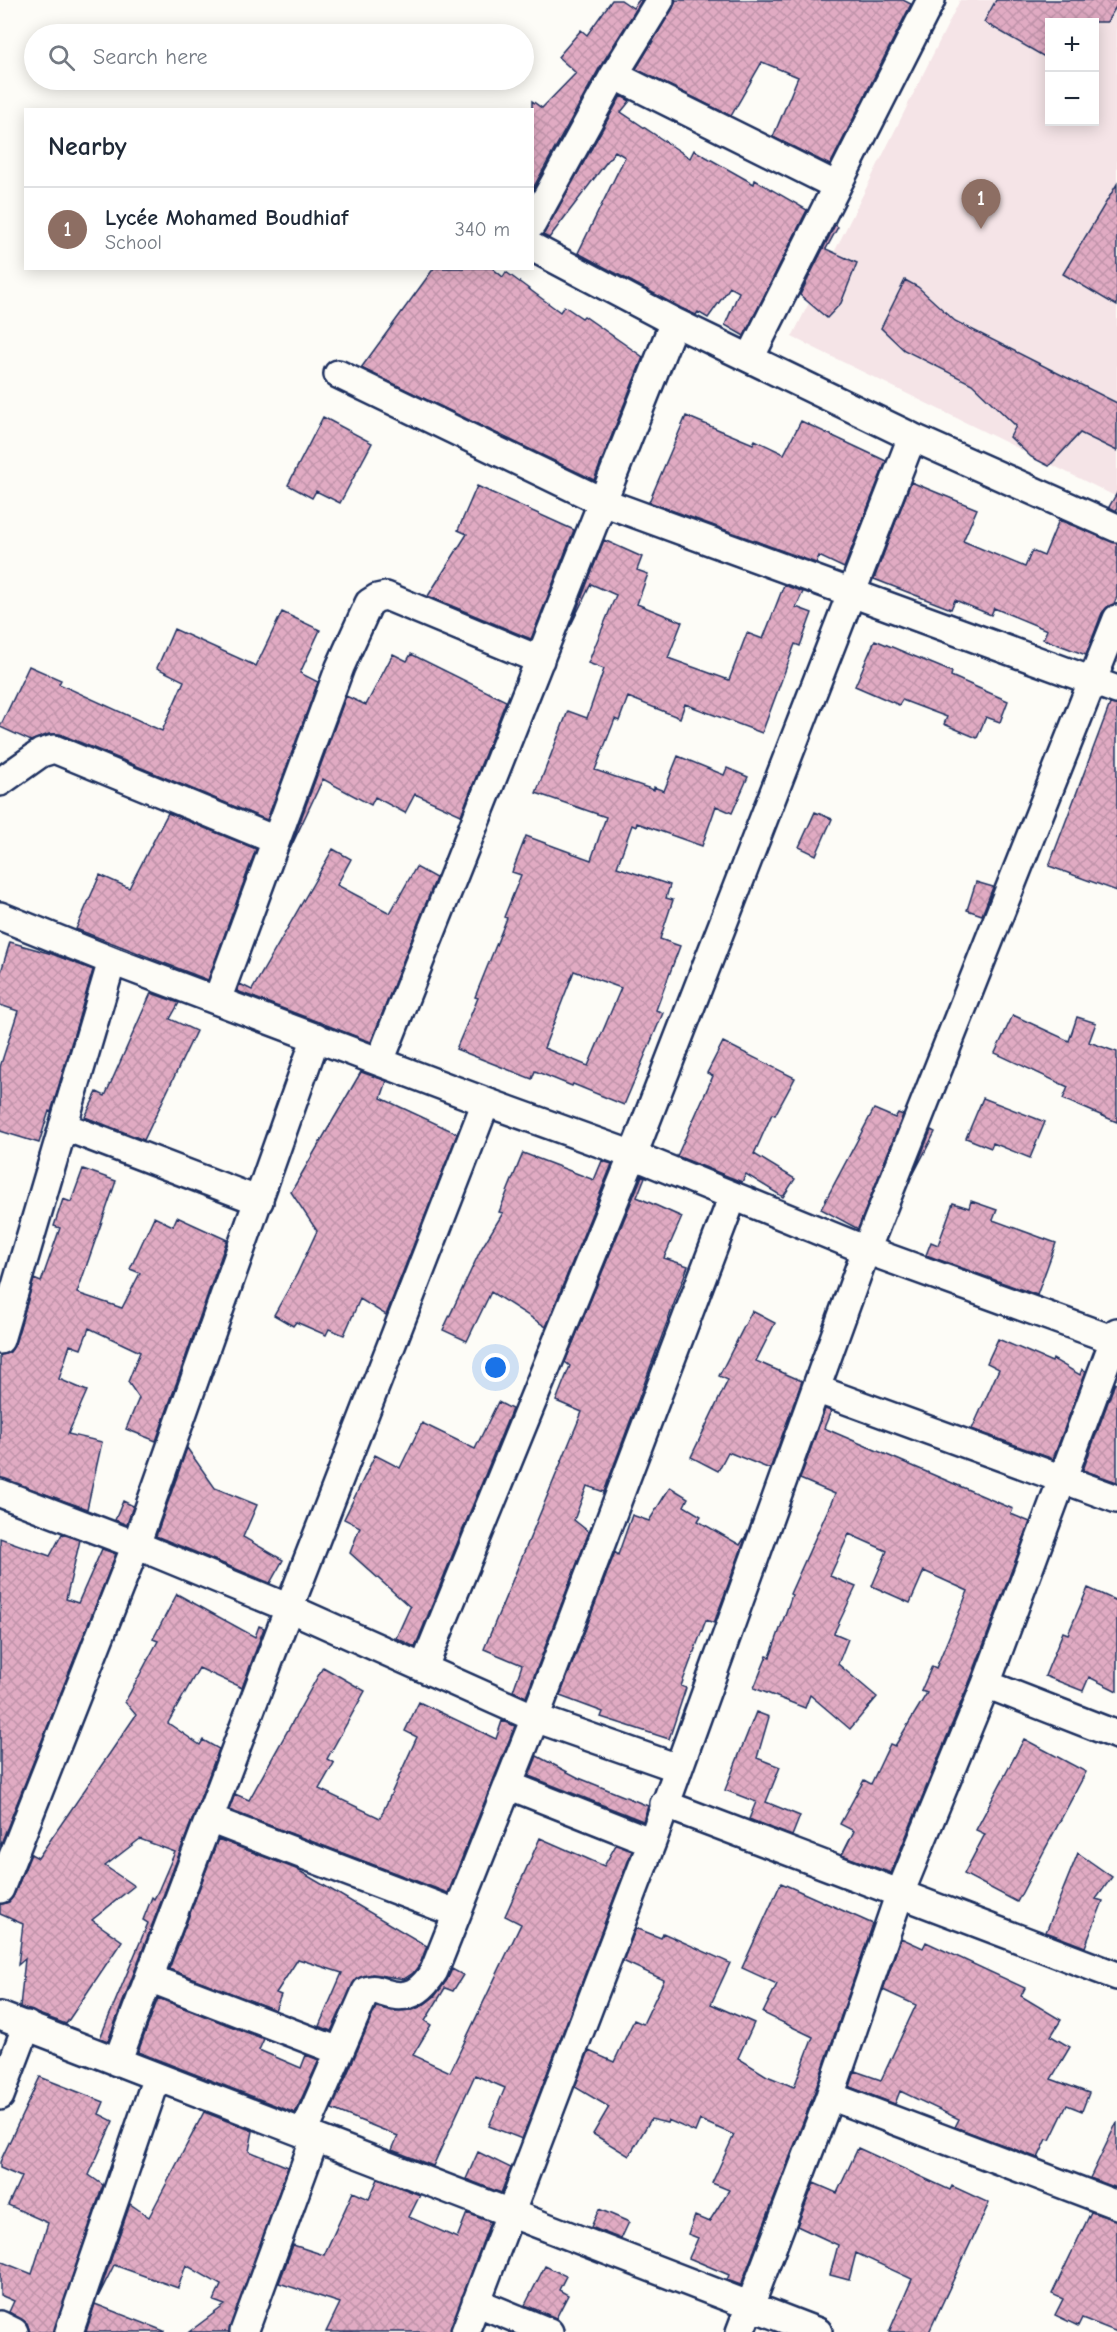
<!DOCTYPE html>
<html lang="en">
<head>
<meta charset="utf-8">
<style>
	body { margin:0; font-family:"Comic Neue",sans-serif; background:#f6f6f7; color:#1f2937 }
	.controls { position:absolute; right:18px; top:18px; display:grid; overflow:hidden; border-radius:0px; box-shadow:0 3px 15px #0003 }
	.controls button { width:54px; height:54px; display:grid; place-items:center; padding:0; border:0; border-bottom:2px solid #e0e1e3; background:#fff; color:#1f2937; font:30px sans-serif }
	.you { position:absolute; left:496px; top:1368px; width:21px; height:21px; margin:-15px; border:4px solid #fff; border-radius:50%; background:#1a73e8; box-shadow:0 0 0 9px #1a73e833 }
	.badge { display:grid; place-items:center; width:39px; height:39px; border-radius:50%; background:#1f6fb2; color:#fff; font-size:20px; font-weight:700 }
	.pin { position:absolute; translate:-50% -50px; filter:drop-shadow(0 2px 3px #0008) }
	.pin::after { content:''; position:absolute; top:32px; width:21px; height:18px; background:inherit; clip-path:polygon(0 0,100% 0,50% 100%) }
	.list { margin:0; padding:0; list-style:none }
	h2 { display:flex; justify-content:space-between; align-items:center; height:78px; margin:0; padding:0 24px; font-size:26px }
	h2 small { font-size:20px; font-weight:400; color:#747a83 }
	.list li { display:grid; grid-template-columns:39px 1fr auto; gap:18px; align-items:center; box-sizing:border-box; height:84px; padding:0 24px; border-top:2px solid #e0e1e3 }
	.list b { display:block; font-size:22px; white-space:nowrap }
	.list p { margin:0; font-size:20px; white-space:nowrap; color:#747a83 }
	.list em { font-size:20px; font-style:normal; color:#747a83 }
	.icon { flex:none; width:33px; height:33px; fill:none; stroke:currentColor; stroke-width:2; stroke-linecap:round; stroke-linejoin:round }
	.map { position:relative; flex:none; width:1117px; height:2332px; overflow:hidden }
	.search { position:absolute; background:#fff; box-shadow:0 3px 15px #0003; left:24px; top:24px; width:510px; height:66px; display:flex; align-items:center; gap:15px; box-sizing:border-box; padding:0 21px; border-radius:33px; color:#747a83; font-size:22px }
	.panel { position:absolute; background:#fff; box-shadow:0 3px 15px #0003; left:24px; top:108px; width:510px; height:162px; border-radius:0px }
	.map>svg:first-child { display:block }
	.built { fill:#f5e4e7; fill-rule:evenodd }
	.building { fill:url(#building-cross-hatch); stroke:#1b2f5e; stroke-width:1.5; fill-rule:evenodd }
	.lines { fill:none; stroke-linecap:round; stroke-linejoin:round }
	.street-casing { stroke:#1b2f5e; stroke-width:32 }
	.street { stroke:#fdfcf7; stroke-width:27 }
</style>
</head>
<body>
<div class="map">
<svg width="1117" height="2332" viewBox="0 0 1117 2332">
	<defs>
		<pattern id="building-cross-hatch" width="8" height="8" patternUnits="userSpaceOnUse" patternTransform="scale(1.5)"><rect width="8" height="8" fill="#e1abc3"/><path d="M0 0l8 8M0 8l8-8" fill="none" stroke="#c093aa"/></pattern>
	</defs>
	<rect width="100%" height="100%" fill="#fdfcf7"/>
	<filter id="ink" filterUnits="userSpaceOnUse"><feTurbulence type="fractalNoise" baseFrequency=".0167" numOctaves="2"/><feDisplacementMap in="SourceGraphic" scale="12" xChannelSelector="R" yChannelSelector="G"/><feConvolveMatrix kernelMatrix="1 2 1 2 8 2 1 2 1" color-interpolation-filters="sRGB"/></filter>
	<g filter="url(#ink)">
		<path class="built" d="M960,0h157v497l-325,-160zM1050,22h44v100h-44z"/>
		<path class="building" d="M612,0h9l12,8 6,-8h3l-42,67 -68,123v-89l10,7 34,-35 -18,-16 23,-27 6,5z
			M676,0h227l8,4 -81,161 -57,-28 25,-60 -36,-15 -31,54 -95,-47 37,-61z
			M996,0h121v5l-10,17h-57v38l-66,-38z
			M621,96l9,5 -9,11 69,46 4,-8 60,34 1,-4 52,30 -63,126 -19,-11 14,-33 -9,-5 -22,31 -10,-6 -2,3 -15,-7 -103,-55 47,-96 -10,-6 -66,87 -6,-3z
			M1117,184v122l-54,-32z
			M835,225l3,2 -12,22 31,14 -16,40 -14,15 -27,-23z
			M434,268h58l11,9 3,-5 54,40 4,-6 18,12 2,-2 59,41 -49,123 -233,-112z
			M905,280l13,7 37,34 162,82v48l-37,-18 -31,33 -18,-9 -21,-20 6,-11 -44,-42 -68,-34 -23,-22z
			M686,416l67,28 2,-4 29,14 17,-33 85,40 -42,107 -25,-12 -3,7 -167,-61z
			M323,417l49,26 -32,60 -24,-12 -4,7 -24,-13z
			M911,482l66,27 -14,32 62,26 7,-16 12,5 15,-36 58,23v54l-3,7 -7,3 -5,6 -16,42 -43,-16 4,-9 -53,-22 -3,7 -36,-15 -4,9 -77,-30z
			M477,486l97,44 -43,109 -103,-43 39,-62 -9,-4z
			M1117,493v18l-8,-4z
			M604,540l38,17 -5,13 11,4 -11,30 45,18 -14,36 61,22 18,-47 16,6 21,-54 19,7 -7,15 16,6 -12,33 -5,-2 -33,89 -77,-29 -5,14 -52,-21 -9,24 -4,-2 -20,51 59,20v-3l10,4 14,-35 46,19 3,-7 21,9 -16,36 -16,-7 -14,40 -65,-23 -1,4 -4,-2 -15,42 53,18 -4,13 7,2 -13,39 20,7 -24,64 7,3 -39,92 -51,-21 -1,2 -37,-15 -3,8 -76,-30 22,-51 -3,-1 32,-79 -3,-1 17,-42 -9,-3 14,-36 65,24 15,-43 -70,-24 32,-82 19,7 17,-49 -16,-6 28,-68 -25,-11 -21,43zM574,971l47,17 -33,78 -44,-18z
			M282,612l38,18 -20,43 18,9 -51,138 -207,-86h-11l-18,7 -31,-14 29,-61 32,14 -2,4 103,47 22,-50 -27,-13 17,-39 82,37z
			M875,640l77,32 -1,4 57,25 -8,21 -14,-5 -9,21 -33,-14 3,-7 -45,-17 -3,5 -44,-19z
			M393,654l14,7 4,-7 95,47 -45,114 -46,-21 -10,19 -30,-16 -4,8 -48,-26 -33,70 56,-153 20,9z
			M1110,704l7,1v186l-68,-25z
			M815,812l17,7 -16,36 -17,-8z
			M168,813l88,36 -48,131 -132,-51 24,-54 29,13z
			M333,849l18,10 -14,26 53,28 26,-46 20,11 -65,164 -134,-51 3,-7 12,6z
			M976,882l17,5 -11,28 -15,-5z
			M10,942l42,12 41,16 -42,142 -2,-1 -10,32 -39,-12v-64l18,-56 -18,-6v-30z
			M151,993l28,10 -9,16 26,12 -52,109 -59,-23 12,-25 8,4z
			M1013,1015l56,26 8,-24 19,6 -7,19 28,10v70l-54,-23 5,-12 -73,-34z
			M723,1042l72,36 -20,37 -3,-1 -18,40 41,25 -12,18 -37,-23 -4,8 -65,-26 36,-80 -6,-3z
			M361,1072l26,9 -6,17 75,35 2,-1 -72,183 -26,-16 -16,36 -15,-6 -3,6 -30,-13 -3,4 -19,-11 23,-41 20,-43 -26,-39z
			M983,1098l62,24 -15,36 -37,-15 -2,5 -25,-10z
			M874,1109l21,9 3,-5 5,2 -45,114 -37,-20z
			M931,1130l4,2 -22,43z
			M523,1153l71,27 8,-19 10,3 -66,163 -55,-35 -24,49 -24,-11 38,-81 22,-36 -4,-1z
			M83,1169l33,12 -39,112 45,15 18,-35 -10,-4 24,-52 19,9 4,-9 50,23 -71,201 -30,-12 13,-31 -11,-16 12,-30 -51,-24 -8,21 -11,-4 -11,34 28,12 -19,43 34,8 -15,67 -87,-31v-123l10,-3 5,-8 19,-65 7,3 19,-54 -6,-2 9,-27 8,3z
			M642,1176l3,1 -8,20 45,20 -18,41 24,8 -84,226 -17,-6 -13,34 15,12 -63,165 -13,-6 9,-26 -38,-16 98,-237 -26,-11 14,-35 -5,-4z
			M971,1201l26,9 -4,10 63,23 -19,52 -111,-40 5,-13 7,3 15,-42 16,5z
			M752,1311l23,12 -19,38 46,20 -32,88 -42,-17 -10,19 -27,-14 37,-77 -9,-4z
			M998,1339l54,23 1,-3 27,16 2,-6 4,2 -33,88 -81,-30 27,-60 -12,-6z
			M1115,1383l2,1v98l-34,-12z
			M498,1402l14,7 -97,238 -19,-9 14,-31 -60,-54 10,-26 -16,-8 31,-64 25,13 22,-45 53,26z
			M825,1409l6,2 -7,17 189,81 -2,5 19,8 -59,156 -80,195 -49,-18 12,-24 -14,-7 24,-44 7,4 19,-40 5,2 32,-53 -6,-2 11,-25 4,2 32,-77 -44,-20 -14,32 -38,-17 15,-35 -38,-17 -19,42 26,11 -22,46 14,6 -10,25 39,33 -27,32 -40,-34 -5,13 -51,-20 13,-32 3,1 22,-62 -2,-1 45,-100 -35,-15z
			M187,1448l28,40 42,17 -14,32 40,23 -13,23 -114,-47z
			M670,1487l18,11 -4,8 17,10 -3,5 42,24 7,-11 -33,89 -8,-3 -25,66 5,2 -17,51 -68,-22 2,-5 -43,-16 55,-144 3,3 14,-40 17,6z
			M123,1501l10,5 -6,19 -12,-5z
			M62,1534l18,6 -14,59 12,4 24,-54 14,5 -116,292v-308l50,18z
			M1088,1588l29,13v90l-28,-14 -6,14 -38,-15 18,-44 5,2z
			M177,1594l78,43 4,-11 5,2 -22,60 -43,-20 -31,55 32,22 3,-5 16,9 -111,292 -8,-3 48,-115 -5,-3 9,-23 2,2 5,-10 16,-37 -35,-13 -35,27 29,20 -42,34 30,21 -56,83 -46,-17 5,-48 -7,6 5,-41 -23,-10v-10l9,-2 5,-7 17,-41 7,4 98,-143 -11,-13 33,-61 -5,-2z
			M323,1667l42,24 -38,68 7,4 -15,26 61,29 37,-81 -12,-6 14,-29 77,37 6,-18 13,5 -67,167 -219,-83 6,-16 14,6z
			M756,1712l13,5 -12,41 23,9 -14,35 34,14 -8,20 -43,-17 7,-17 -31,-12z
			M1024,1739l62,33 -69,130 -53,-28 21,-40 -9,-4z
			M537,1756l42,22 69,28 -5,15 -114,-45z
			M540,1838l64,28 12,-21 16,6 -110,288 -33,-13 16,-38 -30,-13 -42,91 -41,-16 6,-14 -66,-27 44,-102 16,4 21,-1 9,-4 13,-10 12,-16 5,-11 11,6 -10,16 -8,-3 -20,33 6,4 -18,30 37,17 71,-148 -16,-8z
			M218,1839l78,30 131,77 -7,18 -7,9 -9,6 -32,-5 -16,5 -25,52 -12,-5 23,-53 -44,-14 -22,34 5,2 -6,15 -106,-41z
			M1078,1853l34,24 -16,22 7,2 -18,46 -39,-15z
			M781,1883l92,41 -58,167 -74,194 -14,-5 2,-5 -40,-17 9,-20 -10,-4 7,-18 14,6 20,-32 -17,-7 22,-48 -34,-15 -5,12 -27,-12 -1,3 -16,-4 -22,37 -36,-22 16,-27 -34,-20 14,-36 25,11 20,-42 9,4 21,-44 -41,-19 13,-33 25,10 2,-5 67,30 -19,41 43,19 -16,35 29,18 27,11 19,-50 -50,-24 14,-29 -35,-16z
			M901,1938l22,10 3,-6 99,46 -4,8 40,24 -10,16 19,11 -19,32 38,14 -7,18 -15,-6 -17,35 -3,-1 -9,19 -83,-31 4,-8 -59,-28 -5,13 -45,-17 5,-16 26,9 35,-75 -33,-15z
			M158,1998l106,41 -5,11 42,18 5,-13 13,5 -24,53 -157,-61z
			M40,2077l64,25 -5,12 14,7 -24,54 14,10 -49,147h-24l-3,-9 -18,-11 5,-11 -14,-6v-34l32,13 16,-51 -40,-18 13,-28 -21,-9v-6z
			M204,2112l49,19 -4,20 39,16 -59,165h-40l36,-27 -11,-4 7,-16 -35,-20 -8,23 -64,-23 -16,32 32,-93 19,13z
			M1117,2122v66l-27,-10z
			M858,2148l92,42 2,-4 37,17 -60,129h-40l23,-53 -56,-26 -7,27 -19,-5 8,-30 -41,-19 17,-43 23,10z
			M478,2152l33,16 -10,25 -35,-14z
			M378,2179l42,16 -11,22 48,21 10,-25 23,9 -40,110h-124l14,-29 -61,-20 14,-38 31,10 29,-63 16,7z
			M599,2209l30,13 -8,17 -30,-12z
			M1091,2212l26,8v112l-35,-14 -4,8 -23,-11 8,-16 -11,-5z
			M545,2266l21,10 -7,14 9,5 -12,23 -31,-13z
			M95,2304l69,27v1h-78z"/>
		<g class="lines">
			<g class="street-casing">
				<path id="street" d="M614,75l223,111
					M532,224l82,-149 46,-75
					M532,247l142,75 238,115 205,91
					M750,358l181,-358
					M338,374l265,128 514,188
					M0,782l41,-29 13,-4 221,91
					M0,916l112,45 374,141 147,53 233,95 251,91
					M217,1000l123,-333 29,-64 8,-5 9,-2 154,64
					M380,1061l294,-739
					M63,1126l196,75
					M0,1340l112,-379
					M816,1389l301,110
					M0,1493l136,52 153,63 246,110 143,50
					M424,1667l209,-512 279,-718
					M986,1684l131,51
					M508,1785l144,57
					M664,1804l453,172
					M209,1819l247,94
					M0,1889l136,-344 180,-508
					M149,1978l190,73
					M0,2016l818,316
					M117,2062l172,-454 197,-506
					M0,2096l27,-71
					M830,2096l287,109
					M304,2133l62,-142c7,-3 11,-1 19,2 23,8 37,-2 49,-22l101,-253 198,-522
					M476,2302l73,30
					M0,2325l14,7
					M69,2332l88,-255
					M244,2332l71,-194
					M465,2332l187,-490 214,-592 251,-631
					M740,2332l90,-236 70,-203 86,-209 131,-352"/>
			</g>
			<use href="#street" class="street"/>
		</g>
	</g>
</svg>
<div class="controls">
<button>+</button>
<button>−</button>
</div>
<div class="you"></div>
<div class="pin badge" style="left:981px;top:229px;background:#8d6e63">1</div>
<div class="search"><svg class="icon" aria-label="search" viewBox="0 0 24 24"><circle cx="10" cy="10" r="6"/><path d="M15 15l6 6"/></svg>Search here</div>
<section class="panel">
<h2>Nearby<small></small></h2>
<ul class="list">
<li><span class="badge" style="background:#8d6e63">1</span><div><b>Lycée Mohamed Boudhiaf</b><p>School</p></div><em>340 m</em></li>
</ul>
</section>
</div>
</body>
</html>
